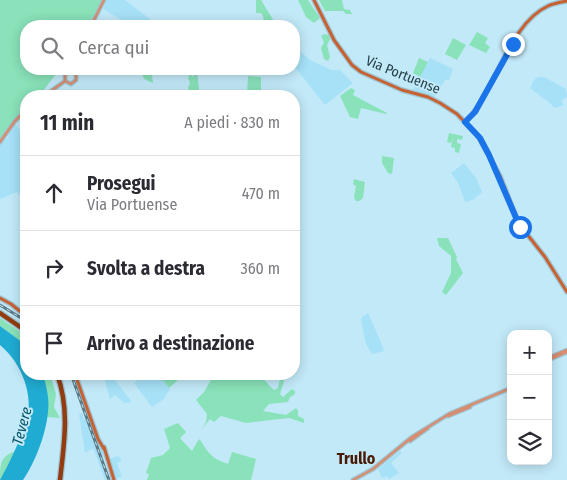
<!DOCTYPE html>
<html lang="it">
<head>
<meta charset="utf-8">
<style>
	body { margin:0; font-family:"Fira Sans Condensed",sans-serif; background:#f2f2f3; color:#2b2b33 }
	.controls { position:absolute; right:15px; bottom:15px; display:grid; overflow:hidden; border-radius:10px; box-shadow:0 2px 12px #0003 }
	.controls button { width:45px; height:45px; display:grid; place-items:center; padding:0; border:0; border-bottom:1px solid #e1e1e2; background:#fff; color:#2b2b33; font:25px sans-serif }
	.stop { position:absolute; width:15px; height:15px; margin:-11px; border:4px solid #1a73e8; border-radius:50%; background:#fff }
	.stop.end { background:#1a73e8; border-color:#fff; box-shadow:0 1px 5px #0008 }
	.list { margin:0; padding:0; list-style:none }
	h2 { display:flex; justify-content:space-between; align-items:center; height:65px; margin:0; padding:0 20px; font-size:21px }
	h2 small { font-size:16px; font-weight:400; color:#7c7c81 }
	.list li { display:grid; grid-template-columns:32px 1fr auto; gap:15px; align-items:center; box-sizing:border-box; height:75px; padding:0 20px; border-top:1px solid #e1e1e2 }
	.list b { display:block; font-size:19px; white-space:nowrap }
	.list p { margin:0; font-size:16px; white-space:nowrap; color:#7c7c81 }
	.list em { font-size:16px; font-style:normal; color:#7c7c81 }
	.icon { flex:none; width:28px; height:28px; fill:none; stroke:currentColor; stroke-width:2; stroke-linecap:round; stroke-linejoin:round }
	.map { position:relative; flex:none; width:567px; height:480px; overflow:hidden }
	.search { position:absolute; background:#fff; box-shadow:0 2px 12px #0003; left:20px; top:20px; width:280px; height:55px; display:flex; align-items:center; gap:12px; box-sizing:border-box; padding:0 18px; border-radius:20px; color:#7c7c81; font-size:19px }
	.panel { position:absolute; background:#fff; box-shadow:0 2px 12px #0003; left:20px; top:90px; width:280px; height:290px; border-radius:20px }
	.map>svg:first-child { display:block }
	.built { fill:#a6e1f8 }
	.green { fill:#89e2b9 }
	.water { fill:#20abd2 }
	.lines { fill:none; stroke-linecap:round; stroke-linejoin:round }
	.tertiary-casing { stroke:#9fc4d2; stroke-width:5 }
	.secondary-casing { stroke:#9fc4d2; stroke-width:5.5 }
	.motorway-casing { stroke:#9fc4d2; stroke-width:7 }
	.tertiary { stroke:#d58e71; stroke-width:2.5 }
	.secondary { stroke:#c86132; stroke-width:3 }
	.motorway { stroke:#923c10; stroke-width:4.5 }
	.rail-casing { stroke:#5b7a86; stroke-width:3 }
	.rail { stroke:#c2e9f8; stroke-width:1; stroke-dasharray:4; stroke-linecap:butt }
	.route { stroke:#1a73e8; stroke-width:6 }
	.labels { text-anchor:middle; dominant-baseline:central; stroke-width:4; stroke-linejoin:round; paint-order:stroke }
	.street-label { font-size:14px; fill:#25404a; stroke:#c2e9f8 }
	.water-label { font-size:15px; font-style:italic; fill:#045064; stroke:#c2e9f8 }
	.quarter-label { font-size:16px; font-weight:bold; fill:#4a1a03; stroke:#c2e9f8 }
</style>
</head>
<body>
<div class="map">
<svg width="567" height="480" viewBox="0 0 567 480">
	<rect width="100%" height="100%" fill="#c2e9f8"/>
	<path class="built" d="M106,0h19l34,26h-27l-29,-17z
		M297,48l13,12 21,10h9l13,13 -28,22 -31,-39v-10z
		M430,58l23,11 -4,11h-4l-10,17 -9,-4 -13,-3z
		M538,77h6l22,12 1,8 -6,4 3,4 -10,3 -3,-4 -21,-16 4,-8z
		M14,125l3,1 9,14v52l-7,3 -2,-3 -17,7v-54l5,-6 1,1z
		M464,163l12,15 6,14 -4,4 -3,1v2l-10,3 -7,-19 -7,-10z
		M368,313l14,32 2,6 -12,3 -6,-10 -5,-24 1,-3z
		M103,374h7l22,28 -8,1 -9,-8 -5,4z
		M145,374h13l12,15 -6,10 -12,8 -18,-24z
		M82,413l2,6 5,-1 9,25 6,9 -1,7 7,19 -5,2 -12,-32 -8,5 -6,-39z
		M400,451l2,2 -11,10 8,10 -10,6 -2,-3 -5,2 -4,-9z
		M118,456l4,5 -5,2 5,14 -7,2 -6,-20z"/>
	<path class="green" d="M0,0h103l-13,26h-64v43h34l-21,27h-13v13l-26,32z
		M256,0h5l16,26h-5l-2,-2 -2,2 -4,-4 -1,-6 -2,-3h-5z
		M298,0h10l12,18 -6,5 -8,-6z
		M319,0h23l2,9 6,1 2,4h-6l-3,-3h-18z
		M477,32l11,6 -3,5 5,4 -4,6 -17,-8z
		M324,34l5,1 1,4 -3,6 3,12 -2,4 -4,-2 -3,-11 3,-6 -3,-6z
		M453,38l13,7 -9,15 -12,-6z
		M419,58l9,4 -8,15 -7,-4z
		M140,69h11l2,14 -9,-4z
		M197,71l2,18 -2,5h5l-1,2h-9l-4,-8 2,-6 -2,-3 2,-6 3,4z
		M248,76l13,1v17h-14z
		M351,88l4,2 -2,5 34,18 -1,1 -25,-6 -3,11 -8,-2 -10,-21z
		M449,133l14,3 -1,4 -5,-1v4l4,1 -2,9 -4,-1v-4l-4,-1 2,-9 -2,5 -4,-1z
		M382,156l12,2 -2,16 -4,-1 -6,-10z
		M354,179l11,3 -2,16 -4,3h-3l-2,-4 2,-11 -3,-2z
		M437,238h11l9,19 -1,2 7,14 -17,22 -4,-3 9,-19v-17l-12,-10z
		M0,318l26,18v9l-26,-19z
		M43,374h7l6,20 -2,13 6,11 -13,-1 1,-19z
		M158,374l8,2 6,-2h7l-2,7 -8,7z
		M216,374c9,0 34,-3 41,0 7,4 12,12 17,16l4,-2 3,-14h5l-6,20 3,3 9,-8 3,2v3l-5,3 -2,5 -19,2 -6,7 23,4 10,-7 2,3v5l6,3v4l-15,-5 -43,5 -25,-7 -7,6 -4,-3 -8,10 4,-7 1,-8 -11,-14 8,-8 8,-14z
		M178,423l8,9 -6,6 12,13 7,-12c4,4 4,6 7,10 5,8 13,12 22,15l4,-12 24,7 -5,21h-104l2,-6 -3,-1 5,-15 12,-3 7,-7 -6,-19z
		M15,451l-15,29c0,-16 0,-23 15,-29z"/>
	<path class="water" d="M0,326l26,19v29h17c2,7 4,15 5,23 3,25 -11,63 -25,83h-23c10,-19 19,-37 26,-57 9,-27 -5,-61 -26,-78z"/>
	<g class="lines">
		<g class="tertiary-casing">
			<path id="tertiary" d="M91,26l13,-26
				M65,81l6,3 5,-4v-6l-4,-3
				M65,81v-7l7,-3
				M44,96l21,-15
				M0,142l15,-21 11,-11
				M548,358l19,-8
				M548,360l19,-8
				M448,416l22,-9
				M410,441l18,-13
				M353,480l20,-11 39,-32 37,-23 62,-26"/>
		</g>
		<g class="secondary-casing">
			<path id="secondary" d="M314,0l20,40 18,25 9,7 41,18 26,7 12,6 17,11 21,22 22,40 19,48 26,33 22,35
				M465,122c30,-28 43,-98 83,-116 6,-3 13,-4 19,-5
				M0,298l11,6 15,12
				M75,374l23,65 6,10
				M104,447l10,33"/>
		</g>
		<g class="motorway-casing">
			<path id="motorway" d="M0,313l26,18
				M57,374c13,35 7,70 3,106"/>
		</g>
		<use href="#tertiary" class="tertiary"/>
		<use href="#secondary" class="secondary"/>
		<use href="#motorway" class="motorway"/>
		<g class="rail-casing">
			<path id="rail" d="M0,305l26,16
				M71,374l38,106"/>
		</g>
		<use href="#rail" class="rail"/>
	</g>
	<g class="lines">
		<path class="route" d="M513,44l-38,68 -10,10 15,16 9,17 31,72"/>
	</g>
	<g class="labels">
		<g class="street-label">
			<text transform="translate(403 75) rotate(22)">Via Portuense</text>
		</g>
		<g class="water-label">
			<text transform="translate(22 426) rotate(-75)">Tevere</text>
		</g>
		<g class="quarter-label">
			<text x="356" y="458">Trullo</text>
		</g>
	</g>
</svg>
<div class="controls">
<button>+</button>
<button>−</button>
<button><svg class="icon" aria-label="layers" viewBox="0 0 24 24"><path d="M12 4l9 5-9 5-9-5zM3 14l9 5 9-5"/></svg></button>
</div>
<div class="stop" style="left:520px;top:227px"></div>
<div class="stop end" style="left:513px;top:44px"></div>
<div class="search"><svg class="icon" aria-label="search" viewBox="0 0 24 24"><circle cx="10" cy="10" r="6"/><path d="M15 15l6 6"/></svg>Cerca qui</div>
<section class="panel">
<h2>11 min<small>A piedi · 830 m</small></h2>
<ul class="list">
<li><svg class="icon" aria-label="ahead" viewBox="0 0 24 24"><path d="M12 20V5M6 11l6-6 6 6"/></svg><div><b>Prosegui</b><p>Via Portuense</p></div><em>470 m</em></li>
<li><svg class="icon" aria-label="right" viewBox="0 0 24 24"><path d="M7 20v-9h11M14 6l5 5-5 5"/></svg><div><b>Svolta a destra</b></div><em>360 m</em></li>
<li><svg class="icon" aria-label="arrive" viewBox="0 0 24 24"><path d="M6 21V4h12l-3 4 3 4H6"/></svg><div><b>Arrivo a destinazione</b></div></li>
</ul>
</section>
</div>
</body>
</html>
